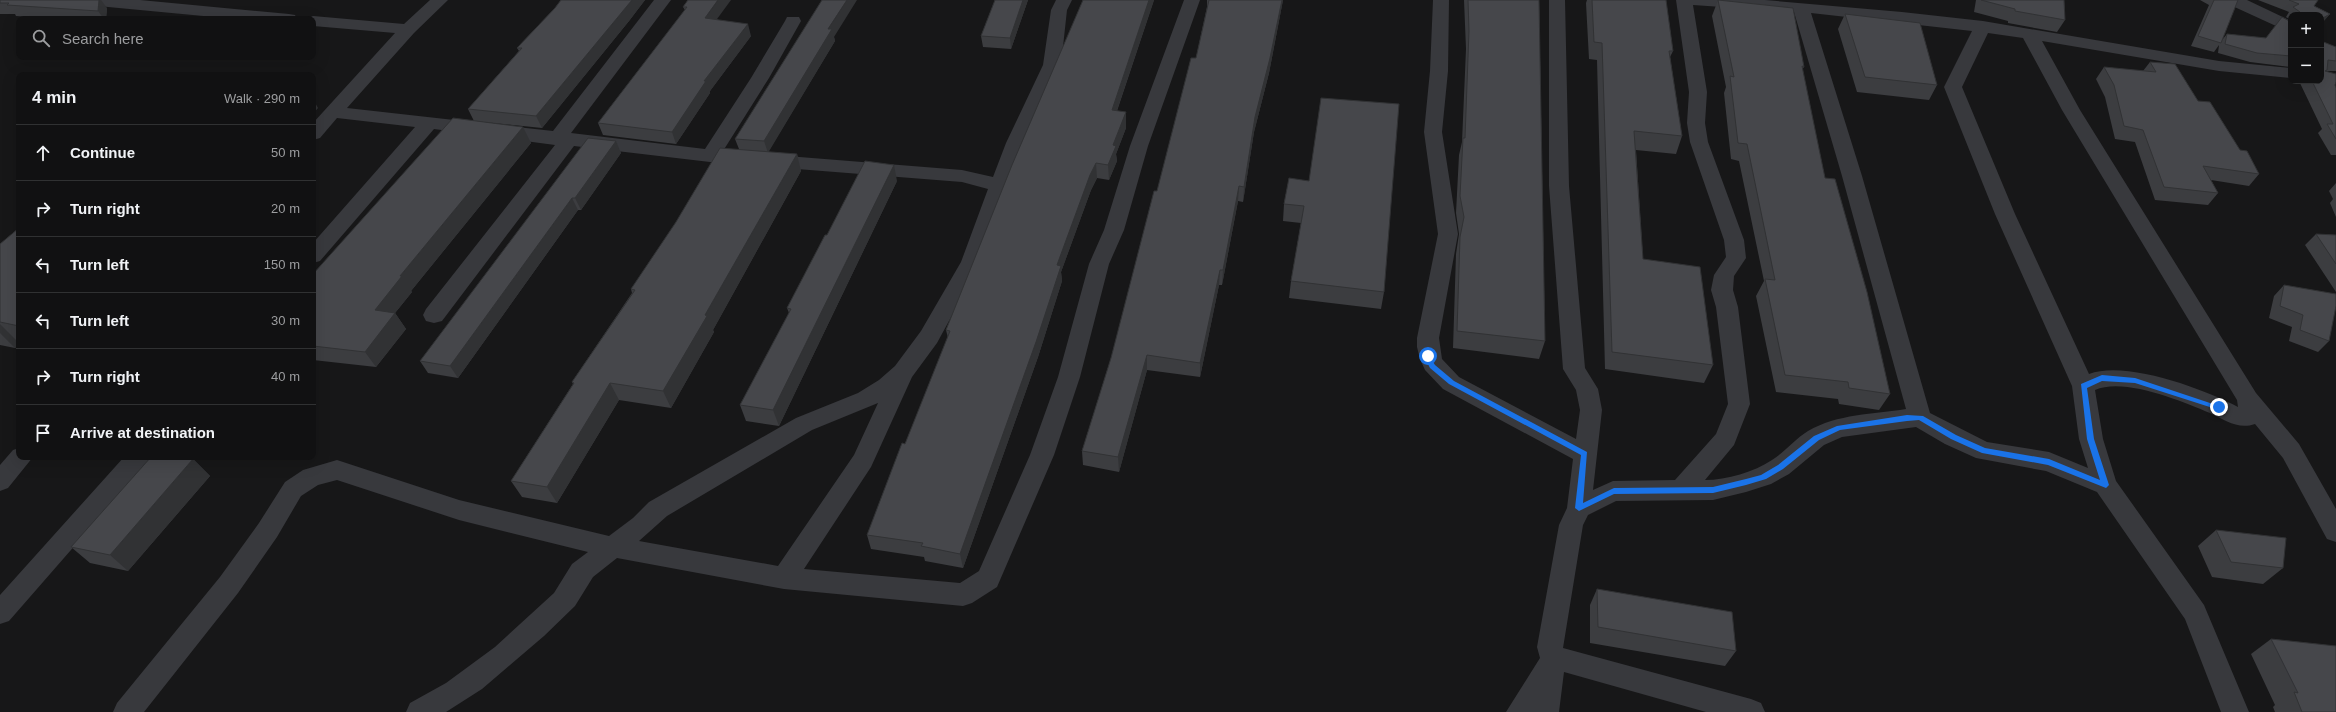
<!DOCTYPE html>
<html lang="en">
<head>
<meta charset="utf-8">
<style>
	body { margin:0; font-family:Helvetica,sans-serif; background:#1e1f20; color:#f1f3f6 }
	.controls { position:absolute; right:12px; top:12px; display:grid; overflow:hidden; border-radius:8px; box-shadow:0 4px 16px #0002 }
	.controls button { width:36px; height:36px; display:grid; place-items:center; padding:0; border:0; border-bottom:1px solid #303132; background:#111112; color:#f1f3f6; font:20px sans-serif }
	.stop { position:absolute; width:12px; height:12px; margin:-9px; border:3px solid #1a73e8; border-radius:50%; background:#fff }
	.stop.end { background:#1a73e8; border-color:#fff; box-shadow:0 1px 4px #0008 }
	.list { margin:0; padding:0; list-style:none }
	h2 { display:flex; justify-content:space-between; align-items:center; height:52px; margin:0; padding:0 16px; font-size:17px }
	h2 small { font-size:13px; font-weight:400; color:#9c9d9f }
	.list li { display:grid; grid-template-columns:26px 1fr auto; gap:12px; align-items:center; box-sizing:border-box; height:56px; padding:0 16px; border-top:1px solid #303132 }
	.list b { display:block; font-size:15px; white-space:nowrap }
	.list em { font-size:13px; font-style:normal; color:#9c9d9f }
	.icon { flex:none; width:22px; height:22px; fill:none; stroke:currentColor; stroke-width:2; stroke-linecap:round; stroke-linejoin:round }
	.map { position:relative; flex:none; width:2336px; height:712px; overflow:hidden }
	.search { position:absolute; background:#111112; box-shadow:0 4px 16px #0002; left:16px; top:16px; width:300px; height:44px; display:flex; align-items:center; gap:10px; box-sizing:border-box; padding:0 14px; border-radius:8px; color:#9c9d9f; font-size:15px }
	.panel { position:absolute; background:#111112; box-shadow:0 4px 16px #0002; left:16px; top:72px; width:300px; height:388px; border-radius:8px }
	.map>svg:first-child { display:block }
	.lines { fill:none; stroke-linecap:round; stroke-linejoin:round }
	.minor { fill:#38393d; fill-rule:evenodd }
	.wall { fill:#3c3d40 }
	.shaded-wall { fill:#313234 }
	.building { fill:#46474b; stroke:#313234 }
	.route { fill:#1a73e8 }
</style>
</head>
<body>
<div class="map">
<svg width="2336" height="712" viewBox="0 0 2336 712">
	<rect width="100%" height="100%" fill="#171718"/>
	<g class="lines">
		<path class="minor" d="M79,0h61l149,14 6,1 2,4h-62l-148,-14 -6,-1z
			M430,0h18l-34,33 -67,75 206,23 101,-131h17l-100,133 134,16 46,-71 34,-57 2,-4h12l2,4 -32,57 -46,73 239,19 31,7 13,-34 37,-78 8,-55 5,-10h16l-5,10 -6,55 -37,78 -43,119 -44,81 -25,34 -41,90 -67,102 156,14 19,-12 51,-116 28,-78 31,-113 15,-34 26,-84 54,-146h16l-52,146 -24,84 -15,34 -29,113 -26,78 -57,132 -25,16 -9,3 -179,-17 -167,-31 -24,19 -18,29 -31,30 -62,53 -36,23h-40l4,-9 36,-20 49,-36 59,-54 18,-29 16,-12 -129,-32 -122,-40 -19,5 -17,11 -24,41 -39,56 -94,119h-31l4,-9 103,-126 39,-54 26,-41 18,-12 34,-10 122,40 150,36 24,-18 16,-16 147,-84 62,-25 21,-13 16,-14 26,-35 40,-69 27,-73 -26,-7 -252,-20 -136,-16 -132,175 -8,2 -8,-2 -3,-6 3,-6 129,-164 -121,-16 -114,132 -7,2v-20l102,-116 -78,-9 -17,20 -7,2v-17l82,-90 -82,-7v-7h-7l7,-3 91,8zM878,403l-24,52 -76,111 -139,-25 28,-25 145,-86z
			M1433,0h16l-1,71 -6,61 16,102 -19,104 3,21 17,18 117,62 4,-29 -4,-20 -13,-21 -14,-183v-186h16l4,186 16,182 13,21 4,21 -9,80 20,-9 62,-1 41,-46 12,-30 -12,-97 -5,-17 3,-15 12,-18 -2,-17 -34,-98 -3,-19 2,-31 -13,-92h89l137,12 81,9 236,40 72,7v10l-72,-7 -177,-30 38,69 176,283 43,51 37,65v33l-9,-3 -44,-81 -28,-34c-17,6 -30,-4 -45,-11 -29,-12 -86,-36 -115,-23l8,49 13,42 88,124 45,107h-28l-36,-93 -88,-127 -51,-21 -70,-13 -31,-14 -29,-17 -74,10 -18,8 -35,29 -18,10 -25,8 -33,8 -97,1 -28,14 -5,10 -20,123 188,51 10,4 4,9h-59l-142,-40 -5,40h-53l34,-54 -3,-11 22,-122 8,-17 6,-49 -130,-70 -18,-19 -5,-11 -3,-12v-9l21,-104 -14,-102 6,-61zM1693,5l101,7 48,164 64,233c-32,5 -69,5 -98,22 -13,8 -23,21 -36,29 -18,12 -45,20 -67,20l29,-35 16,-41 -12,-97 -5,-17 1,-14 12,-18 -2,-18 -36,-98 -3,-19 2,-31zM1811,13l161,18 -28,56 51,127 77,172 7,53 9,29 -39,-16 -62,-10 -57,-29 -68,-237zM1988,33l35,5 39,72 175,290 1,7c-34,-18 -112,-47 -149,-33l-74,-160 -53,-127z
			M2226,0h21l44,21v12l-63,-29z
			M19,448v9h14l-25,31 -8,3v-26l13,-15z
			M124,457h26l-4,7 -137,157 -9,3v-29z"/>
	</g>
	<path class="wall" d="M0,0l107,8 -1,11h-42l-48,-3 -1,-2h-15z
		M561,0h84l-16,21 -87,107 -68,-7 -6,-12 51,-58 -2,-3 38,-40z
		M688,0l28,19 35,17 -41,55v2l-34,51 -73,-9 -5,-12 87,-113 -2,-3z
		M995,0h33l-17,49 -28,-2 -2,-11z
		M1083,0h71l-37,111 9,17 -10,26 1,7 -8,19 -12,-2 -6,12 -30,82 1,9 -24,76 -75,211 -38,-7 -1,-4 -53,-8 -4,-14 38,-91 43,-106 -2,-8z
		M1207,0h76l-14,73 -15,59 -11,70 -5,-1 -16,84h-3l-19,92 -53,-7 -28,102 -36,-7 -1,-14 29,-93 46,-167 39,-133 11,-51z
		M1464,0h75l6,341 -6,18 -86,-11 3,-94 3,-20 -3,-21 3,-58 3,-13 4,-93z
		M1587,0h79l7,51 -3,6 12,79 -6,18 -40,-4 7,109 70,106 -9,18 -99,-14 -8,-309 -8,-1 -3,-56z
		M1718,0l86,67 -2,3 23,108 65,216 -11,16 -40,-6 -1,-5 -62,-7 -20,-96 8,-15 -25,-120 -8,-2 -7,-66 2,-6 -14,-71z
		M1976,0h88l1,20 -8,12 -49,-9v-2l-34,-9z
		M2200,0h38l-16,40 5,-6 39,4 25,-16v45l-41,-5 -32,-9 1,-8 -5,7 -23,-6 18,-41z
		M2258,0h60l-4,6 16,8 -9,10v-9h-30v5l-5,-3 3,-5z
		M1845,14l92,71 -8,15 -72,-8 -19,-63z
		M834,37l1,4 -67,111 29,2 4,17 -88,159 1,2 -43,76 -52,-8 -62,103 -35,-6 -11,-16 62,-97 -1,-2 60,-89 -1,-4 108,-140 -4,-10z
		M2321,41l15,6v24h-10l10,17v67h-5l-13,-22 4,-4 -23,-48h22z
		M2150,62l48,39 42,49 19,24 -10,12 -38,-6 7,13 -10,12 -53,-5 -20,-58 -20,-3 -10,-42 -9,-18 8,-12 39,4z
		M523,127l8,16 -120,148 1,1 -17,21 11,16 -30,38 -63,-7v-86z
		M616,141l5,12 -40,57h-3l-120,168 -30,-5 -8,-12z
		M1289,178l95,114 -3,17 -92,-11 2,-17 10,-58 -18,-2 1,-17z
		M897,181l-118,245 -33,-5 -6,-16 49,-92 -2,-5 40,-73z
		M2336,183v34l-6,-14 3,-4 -4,-8z
		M19,228v117l-4,3 -15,-3v-101z
		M2316,234l20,1v57l-31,-47z
		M2284,285l45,56 -11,11 -29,-11 3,-14 -23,-9 5,-22z
		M193,459l17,17 -82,95 -38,-8 -19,-16z
		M2216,530l67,38 -20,16 -51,-7 -14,-31z
		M1597,589l139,62 -11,15 -135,-23v-38z
		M2271,639l65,73h-61l-2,-5 2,-2 -24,-51z"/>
	<path class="shaded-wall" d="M99,0h2l6,8 -1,11h-2l-6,-8z
		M632,0h13l-16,21 -87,107 -6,-12z
		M718,0h13l-22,30 -4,-12z
		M847,0h10l-23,37 1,4 -67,112 -4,-12 64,-112z
		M1023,0h5l-17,49 -1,-11z
		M1149,0h5l-42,125v-15z
		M1282,0h1l-14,73 -15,59 -11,70 1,-15 11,-70z
		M2330,14l-8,9 -1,1v-5z
		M748,24l3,12 -41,55v2l-34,51 -4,-12 32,-51z
		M313,99l5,9 -5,6z
		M1126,112v16l-10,26 1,7 -8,19 -1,-15 5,-20z
		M523,127l8,16 -120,148 1,1 -17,21 11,16 -30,38 -11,-15 10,-42 25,-34z
		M616,141l5,12 -40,57 -6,-12z
		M797,154l4,17 -88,159 1,2 -43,76 -8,-17 42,-76z
		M1096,163l1,15 -6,12 -30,82 1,9 -24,76 -75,211 -3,-14 97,-289 33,-90z
		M894,165l3,16 -118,245 -6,-16z
		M1239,186l-1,15 -16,84 1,-15z
		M572,198l6,12 -120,168 -8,-12z
		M1220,270l-1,15 -19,92v-14z
		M0,324l19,19v2l-4,3 -15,-15z
		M1147,355v15l-28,102 -1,-15z
		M610,383l9,17 -62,103 -10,-16z
		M193,459l17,17 -82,95 -18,-16z"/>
	<path class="building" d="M0,0h99l-1,11 -91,-6 2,-2h-9z
		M561,0h71l-96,116 -68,-7 54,-61h-5l38,-40z
		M688,0h30l-13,18 43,6 -44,57h2l-34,51 -74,-9 89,-116h-4z
		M822,0h25l-19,29h4l-68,112 -29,-2z
		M995,0h28l-13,38 -29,-2z
		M1083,0h66l-37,110 14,2 -13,33 3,1 -8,19 -12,-2 -6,12 -33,90 4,1 -25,76 -76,212 -39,-8 2,-3 -56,-8 35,-92 3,1 45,-113 -4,-1 66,-165z
		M1209,0h73l-12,58 -15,59 -11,70 -5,-1 -16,84h-3l-20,93 -53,-8 -29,102 -36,-6 29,-93 43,-167h3l34,-133h5z
		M1468,0h71l6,341 -88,-10 3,-94 4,-20 -4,-21 3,-58h2l4,-107z
		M1592,0h74l7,51h-4l13,85 -48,-5 9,128 57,8 13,98 -101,-13 -10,-309 -8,-1z
		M1718,0l75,8 11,59 -2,-1 23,112 10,1 32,113 23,102 -41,-6 -1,-6 -63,-7 -20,-96 10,1 -28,-136 -9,-1 -8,-67 4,1z
		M1981,0h83l1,20 -50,-9v-2z
		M2214,0h24l-17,43 -23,-7z
		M2289,0h29l-4,6 16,8 -9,5v-4h-21v-3l-7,-5 6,-3z
		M1845,14l75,9 17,62 -72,-8z
		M2282,17l9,5v34l-34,-3 -32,-9 2,-10 39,4z
		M2321,41l15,6v14l-8,-1 -1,10 -2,1 11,3v8l-1,3 1,3v51l-9,-15h6l-21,-43h9z
		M2150,62l25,2 23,37 12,1 30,48 7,1 12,23 -56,-8 15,27 -54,-6 -21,-57 -19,-4 -10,-41 -10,-18 52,5z
		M1321,98l78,6 -15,188 -93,-11 13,-75 -20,-2 5,-26 20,3z
		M453,118l70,9 -123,149h2l-27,34 20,3 -30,39 -52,-6v-72z
		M588,138l28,3 -41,57h-3l-122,168 -30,-5z
		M720,148l77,6 -92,161 2,1 -44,75 -53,-8 -63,104 -36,-6 63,-98 -2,-1 63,-92 -4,-1 45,-67z
		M865,161l29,4 -121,245 -33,-5 51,-96 -4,-1 38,-73h2z
		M19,228v98l-19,-4v-78z
		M2316,234l20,1v29z
		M2284,285l52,9v12l-7,35 -29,-11 3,-15 -23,-9z
		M151,457h33l9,2 -83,96 -39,-8z
		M2216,530l70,8 -3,30 -52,-6z
		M1597,589l135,23 4,39 -138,-24z
		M2271,639l65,7v66h-34l-8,-20 4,1z"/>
	<path class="route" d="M1428,354l7,11 19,16 133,71 -4,51 31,-15 99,-1 33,-8 15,-4 17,-10 36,-29 23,-10 70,-11 16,1 33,19 29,13 64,11 51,21 -13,-41 -6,-55 21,-9 33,3 87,29 -3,3 -84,-27 -33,-2 -15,7 7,51 15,46 -3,3 -58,-23 -66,-12 -31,-14 -32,-19 -12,1 -67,9 -21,10 -36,29 -17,10 -20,6 -33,8 -99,1 -35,17 -4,-3 6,-53 -132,-71 -19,-16 -6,-12z"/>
</svg>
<div class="controls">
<button>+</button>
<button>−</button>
</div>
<div class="stop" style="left:1428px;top:356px"></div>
<div class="stop end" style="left:2219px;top:407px"></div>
<div class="search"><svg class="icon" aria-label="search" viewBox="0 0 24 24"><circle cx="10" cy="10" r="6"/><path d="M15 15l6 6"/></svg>Search here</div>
<section class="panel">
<h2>4 min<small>Walk · 290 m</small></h2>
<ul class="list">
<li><svg class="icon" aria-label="ahead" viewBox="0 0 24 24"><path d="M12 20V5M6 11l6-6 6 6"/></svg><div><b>Continue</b></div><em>50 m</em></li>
<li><svg class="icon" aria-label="right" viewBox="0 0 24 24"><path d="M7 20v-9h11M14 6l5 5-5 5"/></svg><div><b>Turn right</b></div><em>20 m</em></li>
<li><svg class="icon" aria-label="left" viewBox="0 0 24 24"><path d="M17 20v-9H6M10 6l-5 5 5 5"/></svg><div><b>Turn left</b></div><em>150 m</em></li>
<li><svg class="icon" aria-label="left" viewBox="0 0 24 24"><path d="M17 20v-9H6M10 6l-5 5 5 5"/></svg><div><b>Turn left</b></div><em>30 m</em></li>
<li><svg class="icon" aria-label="right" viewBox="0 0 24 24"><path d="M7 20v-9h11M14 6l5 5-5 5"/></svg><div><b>Turn right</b></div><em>40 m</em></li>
<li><svg class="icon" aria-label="arrive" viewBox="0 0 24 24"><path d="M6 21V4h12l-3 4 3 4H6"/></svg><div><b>Arrive at destination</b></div></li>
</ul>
</section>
</div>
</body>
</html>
